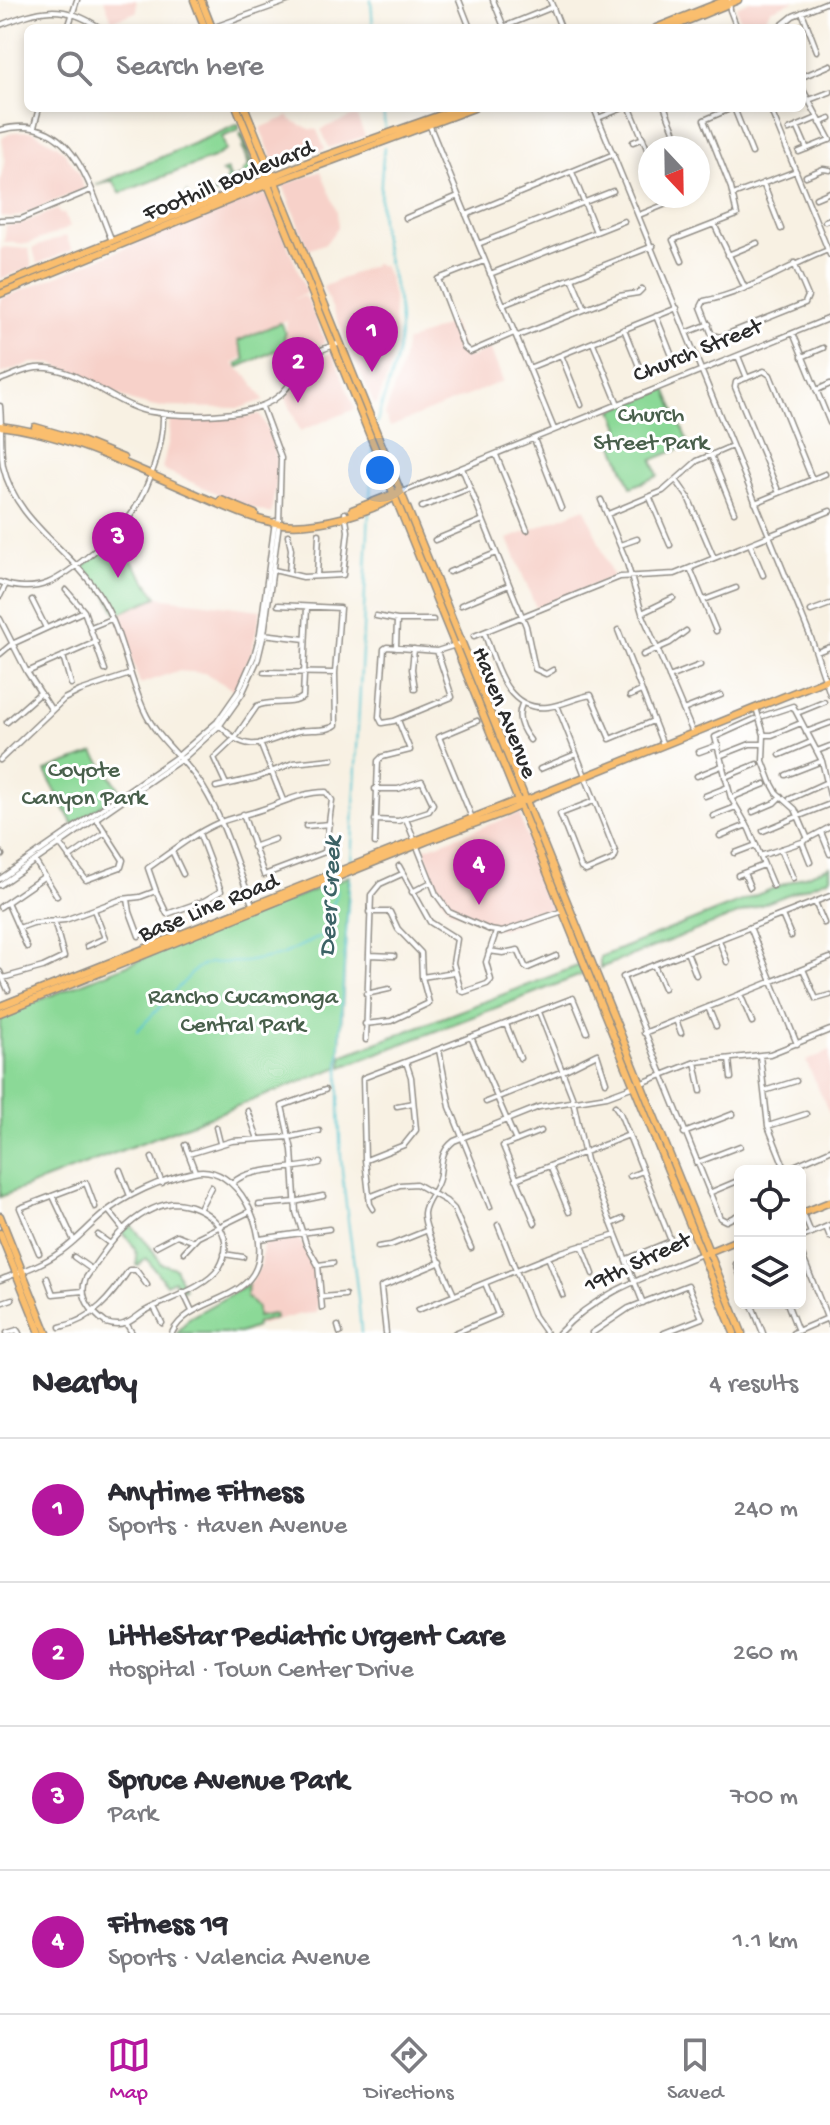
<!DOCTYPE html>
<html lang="en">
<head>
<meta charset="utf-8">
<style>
	body { margin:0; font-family:"Gochi Hand",sans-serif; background:#f7f7f7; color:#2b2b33 }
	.controls { position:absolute; right:24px; bottom:24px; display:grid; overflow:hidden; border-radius:12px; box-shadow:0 4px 12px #0003 }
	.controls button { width:72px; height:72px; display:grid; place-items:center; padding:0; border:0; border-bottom:2px solid #e1e1e2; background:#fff; color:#2b2b33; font:40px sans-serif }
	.compass { position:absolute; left:638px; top:136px; width:72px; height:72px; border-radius:50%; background:#fff; box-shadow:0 4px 12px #0003; rotate:158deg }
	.you { position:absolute; left:380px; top:470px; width:28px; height:28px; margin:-20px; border:6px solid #fff; border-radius:50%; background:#1a73e8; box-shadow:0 0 0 12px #1a73e833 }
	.badge { display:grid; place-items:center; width:52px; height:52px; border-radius:50%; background:#b5179e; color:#fff; font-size:26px; font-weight:700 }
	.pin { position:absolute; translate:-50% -66px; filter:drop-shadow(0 2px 4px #0008) }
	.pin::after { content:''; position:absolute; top:42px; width:28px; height:24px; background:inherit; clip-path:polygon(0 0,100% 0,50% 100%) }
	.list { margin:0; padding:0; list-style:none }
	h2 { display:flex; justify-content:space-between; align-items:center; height:104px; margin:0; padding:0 32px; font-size:34px }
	h2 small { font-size:26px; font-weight:400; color:#7c7c81 }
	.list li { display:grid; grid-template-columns:52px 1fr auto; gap:24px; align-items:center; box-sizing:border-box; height:144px; padding:0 32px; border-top:2px solid #e1e1e2 }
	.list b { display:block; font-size:30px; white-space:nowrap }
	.list p { margin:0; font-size:26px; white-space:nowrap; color:#7c7c81 }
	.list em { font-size:26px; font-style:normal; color:#7c7c81 }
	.icon { flex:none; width:44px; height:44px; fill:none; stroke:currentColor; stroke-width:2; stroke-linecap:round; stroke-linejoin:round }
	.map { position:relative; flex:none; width:830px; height:1333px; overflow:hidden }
	.search { position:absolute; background:#fff; box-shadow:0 4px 12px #0003; left:24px; right:24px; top:24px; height:88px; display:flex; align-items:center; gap:20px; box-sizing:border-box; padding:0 28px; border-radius:12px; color:#7c7c81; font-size:30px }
	.sheet { height:680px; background:#fff }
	nav { display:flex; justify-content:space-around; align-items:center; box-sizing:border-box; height:112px; border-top:2px solid #e1e1e2; background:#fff; font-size:22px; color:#7c7c81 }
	nav a { display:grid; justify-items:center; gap:4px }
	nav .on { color:#b5179e }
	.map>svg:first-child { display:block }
	.built { fill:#f7d1c9 }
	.green { fill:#8bd997; stroke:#5b8261; stroke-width:2 }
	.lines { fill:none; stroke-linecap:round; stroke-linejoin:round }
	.stream { stroke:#5bc7d2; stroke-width:2 }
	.minor-casing { stroke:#928e87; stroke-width:7 }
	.major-casing { stroke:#928e87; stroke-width:9 }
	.minor { stroke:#fff; stroke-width:4 }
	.major { stroke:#fabe6e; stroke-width:6 }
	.labels { text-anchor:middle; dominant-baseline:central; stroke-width:6; stroke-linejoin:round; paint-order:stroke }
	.street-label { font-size:24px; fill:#2b2b2b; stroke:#fff }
	.park-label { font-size:24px; fill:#485f4b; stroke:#fff }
	.water-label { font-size:26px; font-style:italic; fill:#3c6265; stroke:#fff }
</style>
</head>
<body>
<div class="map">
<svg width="830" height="1333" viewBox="0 0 830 1333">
	<rect width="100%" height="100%" fill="#fff"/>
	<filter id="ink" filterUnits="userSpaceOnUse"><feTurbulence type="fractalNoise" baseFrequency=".0125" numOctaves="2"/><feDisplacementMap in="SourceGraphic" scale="16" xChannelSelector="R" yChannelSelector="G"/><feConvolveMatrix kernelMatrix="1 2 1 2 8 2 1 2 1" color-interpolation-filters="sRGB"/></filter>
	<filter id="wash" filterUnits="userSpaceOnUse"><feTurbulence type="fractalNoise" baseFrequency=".006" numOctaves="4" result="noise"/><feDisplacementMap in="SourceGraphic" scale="32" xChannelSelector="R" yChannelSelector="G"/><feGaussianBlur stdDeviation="1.8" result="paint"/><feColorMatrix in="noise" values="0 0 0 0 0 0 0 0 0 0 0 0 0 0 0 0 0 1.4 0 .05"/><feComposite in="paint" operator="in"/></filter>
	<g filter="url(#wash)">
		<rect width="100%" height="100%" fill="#f8f1e3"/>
		<path class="built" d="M104,0h32l1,12 -25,8z
			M752,0h43l-25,10 -5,9 -23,9 -6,-21z
			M289,116l2,4 19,9 7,1 8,19 -46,18 -4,-2 -15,-37z
			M354,116l3,1 8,19 -36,12 -8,-19z
			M32,131l26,15 8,8 13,19 5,16 -65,27 -9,2 -10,-2v-35l5,-21 -3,-22 11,-6z
			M321,171l16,41 1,15 -12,16 -18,7 -25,-65z
			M261,193l7,3 38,94 -1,4 -14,6 13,-4 4,4 16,38v5l-37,22 -3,-13 3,-32 -50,21 6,16 -10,7 16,14 15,22 -24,8 -85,-1 -23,-6 -78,-37 -22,-1 -32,11v-75z
			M58,209l2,5 4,-1 6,13 -5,4 -38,14 -23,-2 2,-16 14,-2z
			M66,236l6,14 -35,14 -4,-16z
			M4,247l25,2 3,18 -32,12v-29z
			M375,264l8,2 5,10 5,20 2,38 -5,35 -13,35h-3l-51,-117z
			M452,323l12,33 9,1 17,-9 13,33 -113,46 -5,-12 17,-51 4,-22z
			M332,352l23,57 -55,22 -14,-34 27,-35z
			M260,414l12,26 4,17v27l-5,30 -29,-9 -80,-36 7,-30 1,-21h69z
			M585,508l28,69 -77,31 -28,-69z
			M157,597l104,13 -9,41 -17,40 -30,-18 -28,-2 -37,13 -23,-70z
			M520,813l3,14 13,31 3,2 17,47 -55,22 -50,-19 -9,-11 -18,-50z
			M830,1051v64l-24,-54z
			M298,1238l17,25 4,28 -3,22 -15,1 -44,12v-18l-11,-11 -1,-5 16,-27 2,-21 7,-4z"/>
		<path class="green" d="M239,124v6l-17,7 4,13 -13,8 -93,35 -7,-12 -17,4z
			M242,133l17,43 -69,29 -4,-10 1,-2 3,7 4,1 34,-14 2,-4 -4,-1 1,-7 -5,-3 5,-2 4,10 13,-5 -1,-4 6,-5 -7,-19 2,2 8,21 -4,5 -16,8 17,-5 5,-13 -14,-30z
			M279,323l3,1 3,9 -2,14 -44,20 -2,-3 8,-5 -7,-18z
			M666,389l23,56 -37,15 6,16 -27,11 -19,-47 11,-5 -10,-25z
			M117,540l40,57 -40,17 -10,-19 -24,-28z
			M94,753l27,38 -48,34 -28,-54z
			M830,866v12l-230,90v-11z
			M349,876l-10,191 -339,130v-181z
			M580,965l4,9 -242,93v-11z
			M131,1225c11,14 23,23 29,38l15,5 10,21 -5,2 -6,-11 -8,4 -20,-26 -8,8 -2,-1c4,-14 -4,-22 -14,-32z
			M248,1285l-2,11 11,12v9l17,-3 1,4 -18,5 -1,4 -16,6h-63l12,-15z"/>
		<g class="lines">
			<path class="stream" d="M371,0l2,28
				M383,108l2,22
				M377,423c7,-32 23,-60 23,-95 1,-31 -12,-59 -17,-90 -5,-31 -2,-61 1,-91
				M370,500l3,-51
				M351,865l18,-353
				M350,876c-6,93 -15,188 -9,281 4,59 17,117 20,176
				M137,1031l60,-63 12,-5 36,-1 37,-7 43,-21c6,-9 2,-17 6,-26 3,-9 7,-9 6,-19"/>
		</g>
	</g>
	<g filter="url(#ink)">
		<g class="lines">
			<g class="minor-casing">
				<path id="minor" d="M459,0l11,28
					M493,0l11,27
					M550,0l11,28
					M729,0l1,10 7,18
					M802,12l15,39
					M0,25c39,-15 62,-23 100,3
					M68,28l9,-28
					M212,28l78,-28
					M501,28l52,-21
					M778,28l15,-12 37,-15
					M802,77l28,-12
					M802,88l28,52
					M809,100l21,-8
					M594,108l217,530 19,56
					M630,108l20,48
					M665,108l16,40
					M734,108l18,45
					M770,108l60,147
					M598,118l25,-10
					M820,123l10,-4
					M429,124l125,305
					M797,126l10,23
					M34,127l5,-19
					M0,130c74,-20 90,59 112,111
					M789,130l28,-12
					M633,142l10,-4
					M799,152l30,-12
					M572,172l24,60
					M646,174l4,-2
					M806,176l17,-7 7,1
					M763,183l18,46
					M733,195l63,-24
					M816,198l14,-6
					M466,215l148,-61
					M639,215l47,-19
					M406,218l52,-22
					M0,220l21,-1 70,-29
					M825,221l5,-2
					M714,224l30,62
					M478,244l135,-53
					M728,255l29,-12
					M484,261l-46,18 26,68 6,5 44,-19 4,3 101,-40 19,-3 4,-4
					M682,261l-9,-21 64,-25 -6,-27 -27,-68 28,-12
					M794,263l14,33 -3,7 -85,34 -8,-2 -11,-28 3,-6c43,-8 83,-35 124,-51
					M490,274l134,-53
					M572,278l13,31
					M503,305l150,-59
					M656,316l20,50
					M624,329l20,50
					M686,333l23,-9
					M793,333l37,90
					M593,343l25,61
					M561,355l20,50
					M738,356l9,22
					M802,357l21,-9
					M529,368l148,-60
					M0,380c11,-4 23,-10 36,-12 39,-4 73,34 110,43 35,6 106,9 134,-16 13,-11 19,-29 32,-39 8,-7 19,-10 29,-13
					M817,390l13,-6
					M0,406c2,20 0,40 3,60 13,57 68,83 97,130 22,34 27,77 44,114 13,30 42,49 59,77 22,35 34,79 49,117
					M534,439l27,69
					M496,455l31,75
					M711,455l23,57
					M462,468l64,158 9,43 11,5 7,-4
					M676,480l12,17 26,61
					M402,492l428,-174
					M779,493l-44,-106 1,-5 28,-11 6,4 42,104
					M650,498l20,47
					M601,500l25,60 16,53 51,120
					M755,503l70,-29
					M422,507l48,-19
					M608,514l55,-23 34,-30 35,-15
					M288,535l3,14 -2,24
					M435,540l48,-20
					M750,544l13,31
					M620,545l17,-6
					M690,568l26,63
					M274,570l29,7 40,-2 5,-44 -3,-18
					M449,572l47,-19
					M317,576l2,-42
					M0,582c15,6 33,7 48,1 22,-9 72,-51 85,-71 17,-26 31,-68 30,-99
					M66,590l18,21 21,59
					M0,596l6,-12
					M32,600l14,28
					M704,600l32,-12
					M461,605l48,-20
					M811,611l19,-7
					M642,613l31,-15
					M376,616l21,4h36
					M0,619l27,53 24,37
					M91,627l20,-8
					M618,630l45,115
					M484,632c12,31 21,80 64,75 15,-2 29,-10 43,-12l19,44 43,-18
					M263,634l42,5
					M474,636l146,-59 55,-3 155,-63
					M396,648l1,-28
					M414,649l-2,20 3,20
					M437,651l15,46 -58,24 -12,2 -3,-6 5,-68 3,-2 50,4 25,-8
					M817,652l13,-5
					M0,654l12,-10 72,-33
					M643,655l27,-12 16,-12
					M63,656l8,28
					M27,672l69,-30
					M264,672l70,1
					M669,677l31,-12
					M630,696l11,-5
					M522,704c-6,13 -1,25 8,36
					M557,705l59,149 -2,5 -28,12 -5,-3 -21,-54 34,-13
					M683,710l38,-15
					M757,711l7,24 -1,26 8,21 6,11 18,16 13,30
					M797,713l27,-11
					M763,716l30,-10 29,55 8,34
					M755,719l-40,18 16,61 18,31 24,57
					M7,722l33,-29
					M218,724c9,8 19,19 32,20 15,2 34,-10 49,-13 12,-2 28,1 37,-6l-1,-52 5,-65 -62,-3
					M806,732l24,-9
					M764,735h8l29,-12
					M260,743l23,57
					M817,751l13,-5
					M699,752l19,-7
					M722,755l28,-11h13
					M780,755l31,-13
					M0,760l64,-61 16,-8 50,-17
					M540,769l36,-15
					M786,775l36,-14
					M697,776l27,-11
					M725,777l32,-13
					M226,784l-12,-26 21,-20 22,-32c14,-7 34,1 46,-9l4,-90
					M216,787l40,-9 37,-15 39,-4
					M705,796l23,-9
					M731,798l34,-14
					M790,799l37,-17
					M753,812l21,-9 7,-7
					M802,815l28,-11
					M713,816l23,-9
					M472,818l-33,-81 38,-16
					M406,819l30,75 13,18 41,18 12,2 61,-21
					M375,820l23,1 31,-10 4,-7 -11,-23 -24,8h-23
					M306,826l24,-2
					M763,831l36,-15
					M821,832l9,22
					M199,833l22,58 -17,10 -37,13 -11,-23 -8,-23c23,-16 45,-34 70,-45 15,-6 32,-9 48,-15 20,-7 38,-16 60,-16l6,8 -7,52 -61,23 -21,-61
					M720,836l27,-11
					M802,842l8,20
					M59,843l27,37 35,-13 2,-7 -27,-42
					M375,843l3,-82 4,-4 28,-7 -12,-30
					M253,847l22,-8
					M781,849l12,29
					M172,851l11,23
					M0,852l2,3 -2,2
					M735,853l21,-8
					M760,856l42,-14 28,-15
					M69,858l37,-26
					M35,861l22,35
					M399,866l31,56 27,17 -4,24 8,28 3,1 23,-8 4,-4 -5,-18 10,-30
					M744,873l6,14
					M738,875l26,-10
					M0,879l178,-123 39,-34 21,-30 16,-36 6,-22 15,-113
					M0,885l186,-129 34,-31 22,-31 16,-35 6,-25 15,-111 2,-65 -19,-51
					M412,892l19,-10
					M128,899l2,13 9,24
					M7,902l20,45
					M815,902l9,21
					M0,907l45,-31
					M782,915l9,21
					M750,927l47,117
					M19,928l14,-5 32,-3 57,-21 18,-2 16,-6
					M719,940l8,22
					M87,946l18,-8 -11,-28
					M489,951l14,2 15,-3 7,16 3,2 28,-12
					M687,952l9,23
					M370,955l24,1
					M654,965l10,23
					M803,969l13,30 14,-4
					M0,972l8,18
					M422,977l32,-5
					M3,978l40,-11 21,-10 -10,-37
					M366,994l23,-5
					M740,994l12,28
					M708,1007l8,19
					M539,1012l33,84 14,64 57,143
					M676,1020l5,13
					M365,1024l26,-3 38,-18 -7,-26 -1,-24 -23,-24 -8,-17h-21
					M506,1024l14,34
					M644,1033l186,-75
					M471,1037l45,104
					M366,1040l5,-145 9,-11 22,-10
					M439,1050l11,57 40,100
					M760,1056l8,70 18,45
					M729,1059l2,19
					M695,1062l6,29
					M642,1083l53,-21 75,-8 60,-24
					M764,1091l32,-10
					M486,1102l77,-31 34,-17 9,28
					M397,1106l16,-3
					M615,1106l5,7 51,128 -44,18
					M248,1111l10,28
					M768,1126l38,-12
					M216,1127l4,16
					M684,1133l49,-19
					M185,1145l10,26
					M189,1154l43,-13 58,-4 29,-6
					M152,1158l10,25
					M366,1160l38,-15 12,-15 -5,-53 -5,-15
					M696,1163l44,-17
					M550,1166l19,46
					M120,1170l10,26
					M785,1170l45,-20
					M630,1176l13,-5
					M516,1179l113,-44
					M233,1183c14,-16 63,-13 87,-20
					M709,1193l31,-13
					M53,1196l21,45
					M369,1197l31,-12 16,-1 30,17 8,8 17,39
					M172,1203c34,0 68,30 47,65 -12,19 -54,32 -74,43 -7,4 -13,11 -21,13 -6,2 -12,1 -18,-1 -15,-11 -28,-27 -20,-45 21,-32 45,-68 86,-75z
					M259,1205l35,-3 29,-6
					M800,1206l11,27
					M200,1208l11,-21
					M373,1209l-3,-5 -5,-44 -2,-82 210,-80 14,34
					M108,1210l15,19
					M740,1214l-14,7 -6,-3 -97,-241 207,-81
					M535,1223l-32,-77 38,-15
					M612,1224l11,-5
					M498,1225l36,91 12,17
					M826,1227l4,10
					M98,1235l11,8
					M800,1238l30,-13
					M260,1239l69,-10
					M582,1245l11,29
					M156,1246l21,-11 15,6
					M378,1247l13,-2 37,-15
					M800,1250l30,75
					M184,1252l14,-15 51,-25
					M39,1253l-19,-45 66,-25 9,24
					M224,1254l19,3
					M74,1257l17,12
					M548,1257l15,38
					M740,1262l-4,2 4,11
					M318,1265l15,-2
					M47,1278l6,16 30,-3
					M0,1280c20,-8 42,-15 60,-28 15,-10 27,-24 41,-36 24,-21 61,-37 93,-44 44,-10 76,62 62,96 -14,35 -68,31 -84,65
					M183,1292l9,19
					M454,1295c-7,-17 -31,-66 -30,-82 1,-12 12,-22 15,-34 4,-17 0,-26 15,-38l85,-34 68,-11 27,-10
					M322,1297l23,-2
					M0,1303l12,-4
					M751,1303l12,30
					M787,1303l11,28
					M154,1307l8,16
					M322,1308l-4,-43 -12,-21 -10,-32 -4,-62 -10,-44 43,-16
					M418,1310l143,-58 55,-17
					M126,1323l6,10
					M338,1326l2,7
					M60,1327c33,-7 51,-30 69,-57h7l11,15
					M7,1333l10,-3 2,3
					M386,1333l-5,-46 60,-25
					M455,1333l43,-18 -13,-32
					M559,1333c39,-42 92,-58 143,-79
					M592,1333l37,-25 59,-23 14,33 -38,15
					M793,1333l37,-16"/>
			</g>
			<g class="major-casing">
				<path id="major" d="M194,0l11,28
					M201,0l11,28
					M656,28l70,-28
					M670,28l68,-28
					M237,108l497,1225
					M245,108l497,1225
					M0,286l316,-127 144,-51
					M0,294l264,-108 210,-78
					M0,426c69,8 132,41 196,68 28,12 55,26 86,30 33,4 90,-11 117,-30
					M35,427l41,12 47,19
					M221,500l34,14
					M352,510l46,-18
					M0,1006l513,-204 14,-2 303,-122
					M0,1013l427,-172 79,-29 11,-5 3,-4
					M800,1214l30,-12
					M0,1216l47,117
					M0,1233l40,100
					M706,1253l34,-14"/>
			</g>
			<use href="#minor" class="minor"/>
			<use href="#major" class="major"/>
		</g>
	</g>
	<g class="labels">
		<g class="street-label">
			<text transform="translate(229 182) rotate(-22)">Foothill Boulevard</text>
			<text transform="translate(698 352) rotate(-22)">Church Street</text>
			<text transform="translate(503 713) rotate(68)">Haven Avenue</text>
			<text transform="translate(209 909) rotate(-22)">Base Line Road</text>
			<text transform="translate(638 1264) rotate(-25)">19th Street</text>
		</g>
		<g class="park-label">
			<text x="651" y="416">Church<tspan x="651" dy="28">Street Park</tspan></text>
			<text x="84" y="771">Coyote<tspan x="84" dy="28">Canyon Park</tspan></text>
			<text x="243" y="998">Rancho Cucamonga<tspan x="243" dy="28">Central Park</tspan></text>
		</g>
		<g class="water-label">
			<text transform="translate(332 897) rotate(-87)">Deer Creek</text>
		</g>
	</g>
</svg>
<div class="controls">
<button><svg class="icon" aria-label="locate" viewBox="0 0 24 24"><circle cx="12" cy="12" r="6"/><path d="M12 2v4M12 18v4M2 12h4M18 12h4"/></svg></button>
<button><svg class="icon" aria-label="layers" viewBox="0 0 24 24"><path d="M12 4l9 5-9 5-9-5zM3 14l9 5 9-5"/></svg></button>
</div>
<svg class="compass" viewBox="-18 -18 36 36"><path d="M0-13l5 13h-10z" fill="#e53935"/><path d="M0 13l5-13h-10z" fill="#7c7c81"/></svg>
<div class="you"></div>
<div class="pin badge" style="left:372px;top:372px">1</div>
<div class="pin badge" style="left:298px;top:403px">2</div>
<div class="pin badge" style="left:118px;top:578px">3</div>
<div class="pin badge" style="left:479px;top:905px">4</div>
<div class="search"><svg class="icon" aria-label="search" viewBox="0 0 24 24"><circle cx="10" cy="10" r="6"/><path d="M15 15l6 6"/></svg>Search here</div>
</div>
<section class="sheet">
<h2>Nearby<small>4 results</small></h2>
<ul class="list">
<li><span class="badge">1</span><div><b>Anytime Fitness</b><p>Sports · Haven Avenue</p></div><em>240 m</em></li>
<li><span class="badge">2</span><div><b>LittleStar Pediatric Urgent Care</b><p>Hospital · Town Center Drive</p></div><em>260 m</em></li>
<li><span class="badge">3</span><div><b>Spruce Avenue Park</b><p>Park</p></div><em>700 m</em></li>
<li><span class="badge">4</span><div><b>Fitness 19</b><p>Sports · Valencia Avenue</p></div><em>1.1 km</em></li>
</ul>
</section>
<nav>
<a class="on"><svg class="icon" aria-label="map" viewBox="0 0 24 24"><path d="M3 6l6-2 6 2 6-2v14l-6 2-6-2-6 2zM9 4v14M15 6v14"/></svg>Map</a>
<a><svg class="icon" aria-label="directions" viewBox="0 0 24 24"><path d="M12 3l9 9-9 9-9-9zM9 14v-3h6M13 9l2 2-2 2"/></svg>Directions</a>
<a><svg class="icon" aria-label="saved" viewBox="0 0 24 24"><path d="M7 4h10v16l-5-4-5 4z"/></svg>Saved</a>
</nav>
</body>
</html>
